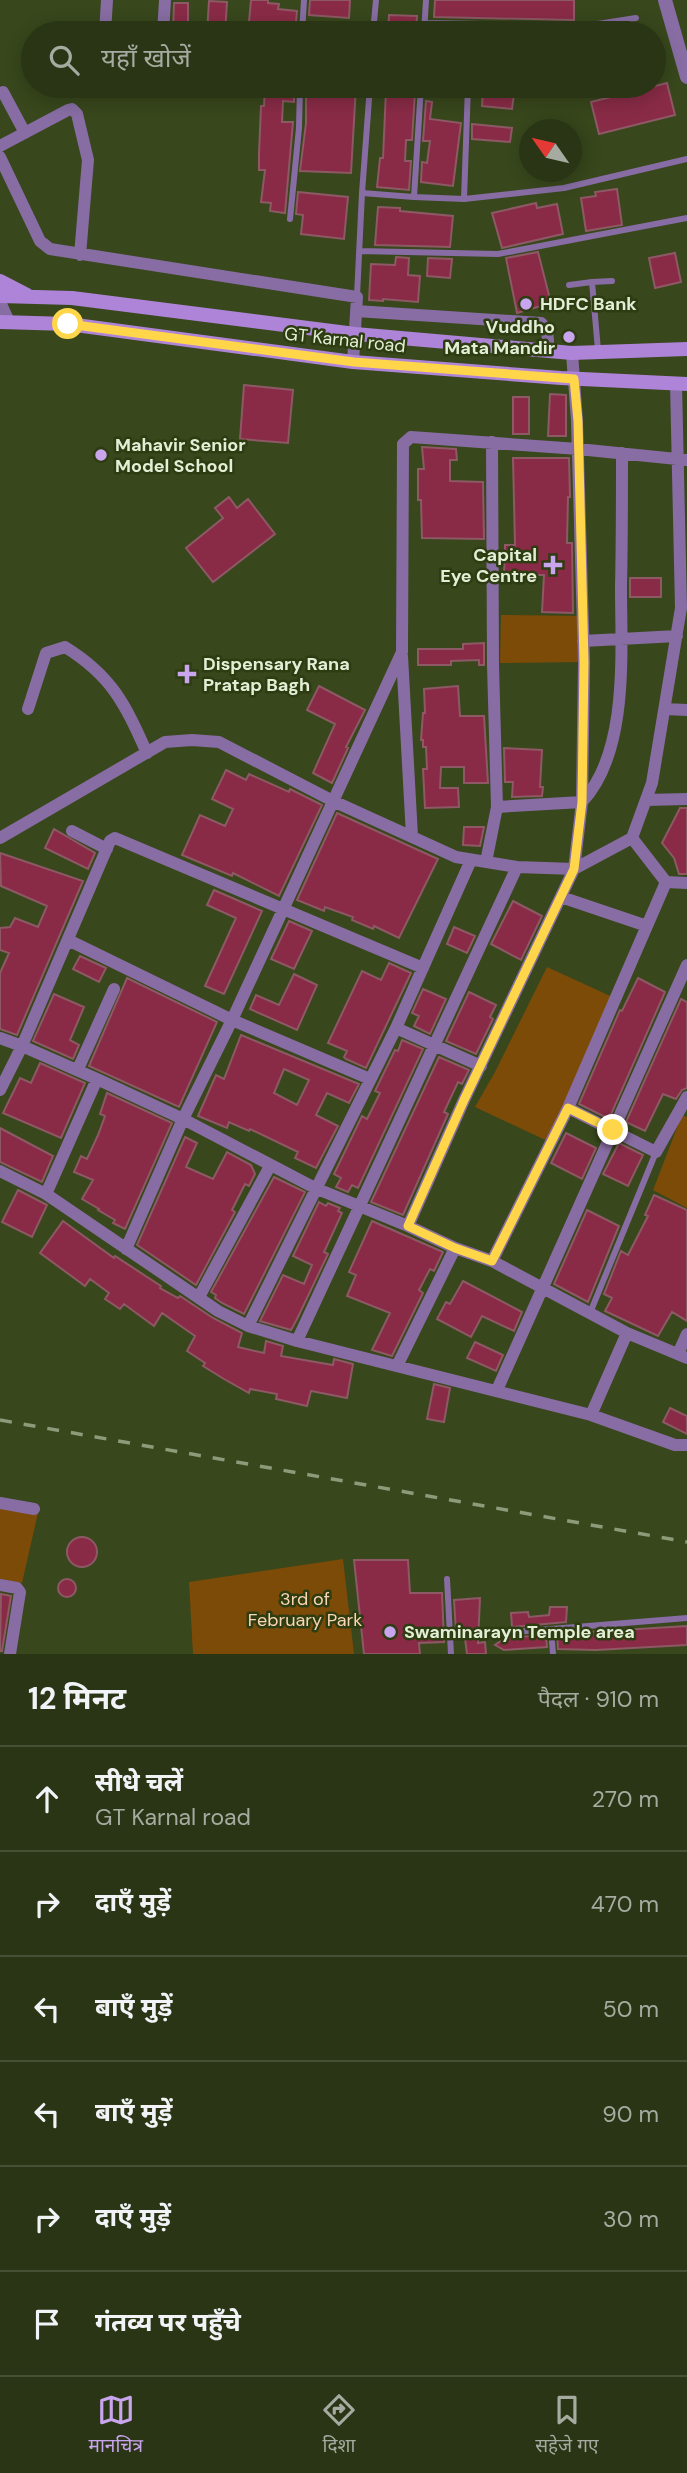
<!DOCTYPE html>
<html lang="hi">
<head>
<meta charset="utf-8">
<style>
	body { margin:0; font-family:"DM Sans","Noto Sans Devanagari",sans-serif; background:#323d1e; color:#f1f3f6 }
	.compass { position:absolute; left:519px; top:119px; width:63px; height:63px; border-radius:50%; background:#2a3515; box-shadow:0 4px 18px #0003; rotate:304deg }
	.stop { position:absolute; width:21px; height:21px; margin:-16px; border:5px solid #ffd54a; border-radius:50%; background:#fff }
	.stop.end { background:#ffd54a; border-color:#fff; box-shadow:0 2px 7px #0008 }
	.list { margin:0; padding:0; list-style:none }
	h2 { display:flex; justify-content:space-between; align-items:center; height:91px; margin:0; padding:0 28px; font-size:30px }
	h2 small { font-size:23px; font-weight:400; color:#a5aba0 }
	.list li { display:grid; grid-template-columns:46px 1fr auto; gap:21px; align-items:center; box-sizing:border-box; height:105px; padding:0 28px; border-top:2px solid #465034 }
	.list b { display:block; font-size:26px; white-space:nowrap }
	.list p { margin:0; font-size:23px; white-space:nowrap; color:#a5aba0 }
	.list em { font-size:23px; font-style:normal; color:#a5aba0 }
	.icon { flex:none; width:38px; height:38px; fill:none; stroke:currentColor; stroke-width:2; stroke-linecap:round; stroke-linejoin:round }
	.map { position:relative; flex:none; width:687px; height:1654px; overflow:hidden }
	.search { position:absolute; background:#2a3515; box-shadow:0 4px 18px #0003; left:21px; right:21px; top:21px; height:77px; display:flex; align-items:center; gap:18px; box-sizing:border-box; padding:0 24px; border-radius:38px; color:#a5aba0; font-size:26px }
	.sheet { height:721px; background:#2a3515 }
	nav { display:flex; justify-content:space-around; align-items:center; box-sizing:border-box; height:98px; border-top:2px solid #465034; background:#2a3515; font-size:19px; color:#a5aba0 }
	nav a { display:grid; justify-items:center; gap:4px }
	nav .on { color:#c9a5ee }
	.map>svg:first-child { display:block }
	.green { fill:#7c4b07 }
	.building { fill:#892b47; stroke:#8c5964; stroke-width:2; fill-rule:evenodd }
	.lines { fill:none; stroke-linecap:round; stroke-linejoin:round }
	.service { stroke:#876da3; stroke-width:6 }
	.minor { stroke:#876da3; stroke-width:12 }
	.tertiary { stroke:#876da3; stroke-width:14 }
	.secondary { stroke:#ae84d9; stroke-width:14 }
	.rail { stroke:#8e9a79; stroke-width:3.5; stroke-dasharray:12 12; stroke-linecap:butt }
	.route { stroke:#ffd54a; stroke-width:9 }
	.poi-dot { fill:#c9a5ee; stroke:#2d3c11; stroke-width:2.5 }
	.labels { text-anchor:middle; dominant-baseline:central; stroke-width:5; stroke-linejoin:round; paint-order:stroke }
	.poi-label { font-size:18px; font-weight:bold; fill:#e4eed6; stroke:#2d3c11; text-anchor:start }
	.street-label { font-size:18px; fill:#e4eed6; stroke:#2d3c11 }
	.park-label { font-size:18px; fill:#fcd6b2; stroke:#2d3c11 }
</style>
</head>
<body>
<div class="map">
<svg width="687" height="1654" viewBox="0 0 687 1654">
	<rect width="100%" height="100%" fill="#38471c"/>
	<path class="green" d="M501,615l83,1v46l-84,1z
		M547,967l72,33 -63,145 -81,-38 20,-35z
		M682,1115l5,2v91l-34,-18z
		M0,1508l38,5 -16,70 -22,-4z
		M343,1559l11,95h-161l-4,-72z"/>
	<path class="building" d="M251,0h17v3l11,1 -1,5 19,2 -2,22h-47z
		M310,0h40l-1,18 -40,-3z
		M435,0h139v20l-140,-3z
		M209,1l18,1 -2,31h-18z
		M174,3h14v30h-15z
		M389,15l28,1 -1,17h-28z
		M667,83l8,32 -76,19 -8,-32z
		M265,86h29v16l-11,-1 -1,21h11l-8,91 -15,-2 1,-8 -10,-1 4,-32h-6v-16l2,-48h3z
		M306,86h50l-5,87 -51,-2 6,-48z
		M386,90l29,2 -3,48h-6l-1,21h6l-2,29 -32,-3 3,-29h3z
		M483,91l31,3 -2,15 -30,-3z
		M426,101l6,1 -2,17 31,4 -8,63 -32,-4 1,-20 5,1 3,-22h-7z
		M472,124l40,4 -2,14 -38,-3z
		M617,189l5,36 -36,6 -5,-33 15,-2 -1,-4z
		M298,192l50,5 -4,42 -43,-5 2,-19 -7,-1z
		M536,203l1,5 20,-4 6,30 -61,14 -10,-35z
		M378,207l22,1v3l53,5 -3,31 -75,-2z
		M538,252l13,51 -34,10 -11,-55z
		M675,253l6,29 -26,6 -6,-30z
		M396,257l13,1 -1,17 12,1 -2,26 -35,-3v2l-14,-1 2,-36 24,1z
		M428,258l24,1 -2,19 -23,-2z
		M244,385l49,5 -5,53 -48,-4z
		M550,394l16,1v41h-18z
		M513,397h16v37h-16z
		M422,447l34,2 1,11h-7v21l33,1 1,57 -62,-1 -1,-38h-3v-31h6z
		M513,458h56l1,39h-2l-1,46h5l1,70 -31,-1 2,-37h-40l1,-30h10z
		M229,497l8,11 11,-9 27,35 -62,48 -27,-34 37,-30 -8,-10z
		M630,578h31v19h-31z
		M484,643v22h-5v-5l-28,1v4h-33v-16h45v-5z
		M319,686l46,24 -19,37 2,1 -16,35 -19,-10 22,-49 -28,-14z
		M458,686l2,30h24l4,67h-24v-16h-23l-1,21h18l1,19 -34,1 -2,-39h4l-1,-22h-3v-7h-2l2,-27h2l-1,-24z
		M504,748l38,2 -2,37h3l-1,9 -30,1 1,-15h-8z
		M226,770l20,10 3,-6 40,18 1,-3 32,16 -43,91 -46,-23 -1,3 -50,-21 18,-40 25,11 8,-17 -21,-10z
		M680,808h7v66h-8l-5,-16 -12,-15z
		M337,813l101,46 -39,79 -25,-12 -1,3 -21,-9 1,-3 -28,-10 -1,4 -27,-11z
		M464,827h20l-4,19 -17,-1z
		M54,829l41,24 -7,16 -43,-21z
		M0,853l83,28 -66,154 -17,-6v-56l9,-20 -9,-3v-22l10,-1 5,-9 23,9 9,-21 -46,-20z
		M214,890l48,21 -38,83 -19,-8 31,-68 -29,-13z
		M513,901l29,15 -21,44 -30,-16z
		M289,921l23,10 -18,38 -23,-10z
		M454,927l21,9 -8,17 -20,-9z
		M80,956l26,12 -7,14 -26,-13z
		M389,963l22,10 -45,95 -20,-9 -2,-2 3,-6 -19,-8 34,-72 19,9z
		M294,974l23,11 -20,45 -47,-21 6,-14 23,10z
		M127,978l90,44 -38,85 -90,-41z
		M638,978l27,14 -56,127 -30,-15 41,-94 2,1z
		M423,989l23,10 -16,35 -16,-8 5,-10 -7,-3z
		M469,992l27,13 -6,12 3,2 -17,35 -30,-13z
		M54,994l30,13 -14,33 9,5 -6,14 -40,-18z
		M681,999l6,3v86l-5,2 -6,9 -13,-5 -18,37 -19,-9z
		M241,1035l118,49 -10,19 -22,-10 -11,22 22,11 -22,42 -21,-10 3,-6 -48,-23 -1,2 -20,-9 -2,6 -29,-12 18,-41 8,4zM284,1069l25,11 -12,25 -23,-12z
		M402,1040l21,9 -65,139 -6,-3 -4,7 -12,-5 5,-9 -7,-4 28,-58 5,3 13,-26 -5,-2 20,-41 3,1z
		M439,1057l30,13 -7,14 -4,-2 -14,30 4,2 -45,101 -32,-13z
		M40,1063l45,20 -24,55 -58,-25 17,-35 11,5z
		M107,1093l65,30 -47,106 -12,-6 2,-3 -17,-10 1,-1 -17,-10 11,-19 -19,-8 7,-16 6,3 11,-24 7,-19 -5,-2z
		M0,1128l53,28 -11,26 -42,-20z
		M566,1133l30,15 -14,31 -31,-16z
		M185,1137l12,6 -11,24 27,12 14,-27 24,13 4,9 -6,12 -4,-2 -13,26 3,2 -39,73 -59,-40z
		M619,1143l24,12 -15,31 -25,-12z
		M274,1177l31,15 -61,122 -22,-11 -7,-5 1,-3 -5,-3z
		M18,1190l29,15 -15,32 -30,-15z
		M654,1195l33,15v111l-15,-9 -14,24 -53,-25 7,-13 -8,-4 17,-43 7,4 20,-39 -3,-1z
		M319,1202l7,4 2,-3 12,5 -2,3 4,2 -18,39 4,2 -31,65 -6,11 -31,-9 23,-46 21,9 8,-19 -19,-9z
		M587,1210l32,16 -31,76 -34,-18z
		M63,1221l51,37 1,-2 46,30 -1,2 18,10 2,-2 33,22 29,15 -4,14 26,6 2,-12 17,5 -2,10 52,9 1,-6 19,5 -6,34 -36,-7 -4,15 -31,-7 1,-5 -27,-5 -1,4 -25,-14 -21,-13 2,-3 -18,-12 8,-15 -33,-23 -8,13 -30,-22 -4,5 -15,-10 4,-6 -19,-14 -5,7 -45,-33z
		M372,1221l71,31 -9,19 -4,-2 -11,21 4,3 -31,63 -20,-6 18,-37 -43,-17 9,-21 -7,-3z
		M463,1281l59,31 -8,19 -32,-15 -11,21 -34,-18 9,-17 4,2z
		M475,1342l28,13 -7,16 -29,-13z
		M434,1384l16,4 -6,34 -17,-3z
		M670,1408l17,8v18l-24,-12z
		M67 1552a15 15 0 1 1 30 0a15 15 0 1 1-30 0Z
		M354,1560h54l2,33h32l2,49 -25,1 1,11h-56z
		M58 1588a9 9 0 1 1 18 0a9 9 0 1 1-18 0Z
		M1,1594l10,2 -9,55h-2z
		M480,1598l-2,45 7,-1 1,12h-19l-3,-23 -8,1 -2,-32z
		M550,1607h17l-1,15 -54,5 -1,-14 17,-1 1,5 20,-2z
		M687,1626v19l-91,5 -38,-1 -1,-15z
		M546,1635l1,12 -43,3 -9,-5 10,-7z"/>
	<g class="lines">
		<path class="service" d="M425,23l160,3 51,-8
			M302,33l2,-33
			M373,33l3,-33
			M424,33l2,-33
			M362,193l8,-107
			M414,197l50,2 100,-11 123,-29
			M464,199l4,-113
			M290,219l9,-91 1,-42
			M359,251l139,3 189,-36
			M592,282l20,-1
			M569,285l23,-3 6,68
			M357,296l5,-103 52,4 7,-111
			M590,1313l66,-161
			M447,1579l4,75
			M490,1634l61,-5
			M553,1654l-2,-25 136,-11"/>
		<path class="minor" d="M105,33l2,-33
			M163,33l2,-33
			M3,92l22,41
			M0,146l68,-36 4,-1 5,5 11,46 -8,95
			M0,157l40,84 10,8 307,48 -4,65
			M356,311l185,12 6,7 2,21
			M572,353l5,68 7,241 -2,140 -8,67 -110,231 -56,126 47,22 37,13 76,-153 98,-226 -34,-44
			M583,641l94,-5
			M402,656l10,180
			M28,709l18,-56 19,-6c47,29 60,57 82,106
			M665,709l22,1
			M646,800l41,-1
			M497,807l85,-5c47,-50 39,-150 39,-215 1,-45 1,-89 1,-134
			M72,831l35,18
			M0,838l165,-96 27,-2 27,2 114,59 123,56 61,10 57,2 58,-31 20,-55 29,-175 -5,-225
			M486,862l11,-55 -4,-142 -1,-223
			M666,882l21,1
			M561,897l86,29
			M68,940l164,80 138,59
			M396,1028l85,38
			M0,1038l22,8 88,-205 5,-3 308,130
			M78,1069l36,-80
			M97,1079l86,40 132,69 93,38
			M0,1090l22,-44 75,33 -51,115
			M568,1108l88,44 31,-55
			M0,1171l46,23 172,117 30,15 49,15 294,74 84,30h12
			M126,1249l57,-130 49,-99 170,-368 1,-208 8,-7 167,12 109,11
			M492,1261l135,72 60,25
			M199,1297l71,-131
			M248,1326l148,-298 75,-168
			M297,1341l220,-474
			M678,1354l9,-20
			M397,1366l58,-118
			M497,1390l190,-425
			M591,1415l36,-82
			M0,1503l34,6
			M0,1585l17,3 3,4 -10,62"/>
		<path class="tertiary" d="M665,0l22,77
			M0,304l8,18"/>
		<path class="secondary" d="M0,281l27,14
			M0,296l72,2 283,36 217,19 115,-4
			M0,322l68,2 285,38 208,16 126,6"/>
		<path class="rail" d="M0,1420l687,122"/>
	</g>
	<g class="lines">
		<path class="route" d="M68,324l286,38 220,17 4,42 6,241 -2,140 -8,67 -110,231 -56,126 47,22 37,13 76,-153 45,22"/>
	</g>
	<g class="poi-dot">
		<circle cx="526" cy="304" r="7"/>
		<circle cx="569" cy="337" r="7"/>
		<circle cx="101" cy="455" r="7"/>
		<path d="M549.5 554.5h7v7h7v7h-7v7h-7v-7h-7v-7h7z"/>
		<path d="M183.5 663.5h7v7h7v7h-7v7h-7v-7h-7v-7h7z"/>
		<circle cx="390" cy="1632" r="7"/>
	</g>
	<g class="labels">
		<g class="poi-label">
			<text x="540" y="304">HDFC Bank</text>
			<text x="555" y="327" text-anchor="end">Vuddho<tspan x="555" dy="21">Mata Mandir</tspan></text>
			<text x="115" y="445">Mahavir Senior<tspan x="115" dy="21">Model School</tspan></text>
			<text x="537" y="555" text-anchor="end">Capital<tspan x="537" dy="21">Eye Centre</tspan></text>
			<text x="203" y="664">Dispensary Rana<tspan x="203" dy="21">Pratap Bagh</tspan></text>
			<text x="404" y="1632">Swaminarayn Temple area</text>
		</g>
		<g class="street-label">
			<text transform="translate(345 340) rotate(6)">GT Karnal road</text>
		</g>
		<g class="park-label">
			<text x="305" y="1599">3rd of<tspan x="305" dy="21">February Park</tspan></text>
		</g>
	</g>
</svg>
<svg class="compass" viewBox="-18 -18 36 36"><path d="M0-13l5 13h-10z" fill="#e53935"/><path d="M0 13l5-13h-10z" fill="#a5aba0"/></svg>
<div class="stop" style="left:68px;top:324px"></div>
<div class="stop end" style="left:613px;top:1130px"></div>
<div class="search"><svg class="icon" aria-label="search" viewBox="0 0 24 24"><circle cx="10" cy="10" r="6"/><path d="M15 15l6 6"/></svg>यहाँ खोजें</div>
</div>
<section class="sheet">
<h2>12 मिनट<small>पैदल · 910 m</small></h2>
<ul class="list">
<li><svg class="icon" aria-label="ahead" viewBox="0 0 24 24"><path d="M12 20V5M6 11l6-6 6 6"/></svg><div><b>सीधे चलें</b><p>GT Karnal road</p></div><em>270 m</em></li>
<li><svg class="icon" aria-label="right" viewBox="0 0 24 24"><path d="M7 20v-9h11M14 6l5 5-5 5"/></svg><div><b>दाएँ मुड़ें</b></div><em>470 m</em></li>
<li><svg class="icon" aria-label="left" viewBox="0 0 24 24"><path d="M17 20v-9H6M10 6l-5 5 5 5"/></svg><div><b>बाएँ मुड़ें</b></div><em>50 m</em></li>
<li><svg class="icon" aria-label="left" viewBox="0 0 24 24"><path d="M17 20v-9H6M10 6l-5 5 5 5"/></svg><div><b>बाएँ मुड़ें</b></div><em>90 m</em></li>
<li><svg class="icon" aria-label="right" viewBox="0 0 24 24"><path d="M7 20v-9h11M14 6l5 5-5 5"/></svg><div><b>दाएँ मुड़ें</b></div><em>30 m</em></li>
<li><svg class="icon" aria-label="arrive" viewBox="0 0 24 24"><path d="M6 21V4h12l-3 4 3 4H6"/></svg><div><b>गंतव्य पर पहुँचे</b></div></li>
</ul>
</section>
<nav>
<a class="on"><svg class="icon" aria-label="map" viewBox="0 0 24 24"><path d="M3 6l6-2 6 2 6-2v14l-6 2-6-2-6 2zM9 4v14M15 6v14"/></svg>मानचित्र</a>
<a><svg class="icon" aria-label="directions" viewBox="0 0 24 24"><path d="M12 3l9 9-9 9-9-9zM9 14v-3h6M13 9l2 2-2 2"/></svg>दिशा</a>
<a><svg class="icon" aria-label="saved" viewBox="0 0 24 24"><path d="M7 4h10v16l-5-4-5 4z"/></svg>सहेजे गए</a>
</nav>
</body>
</html>
